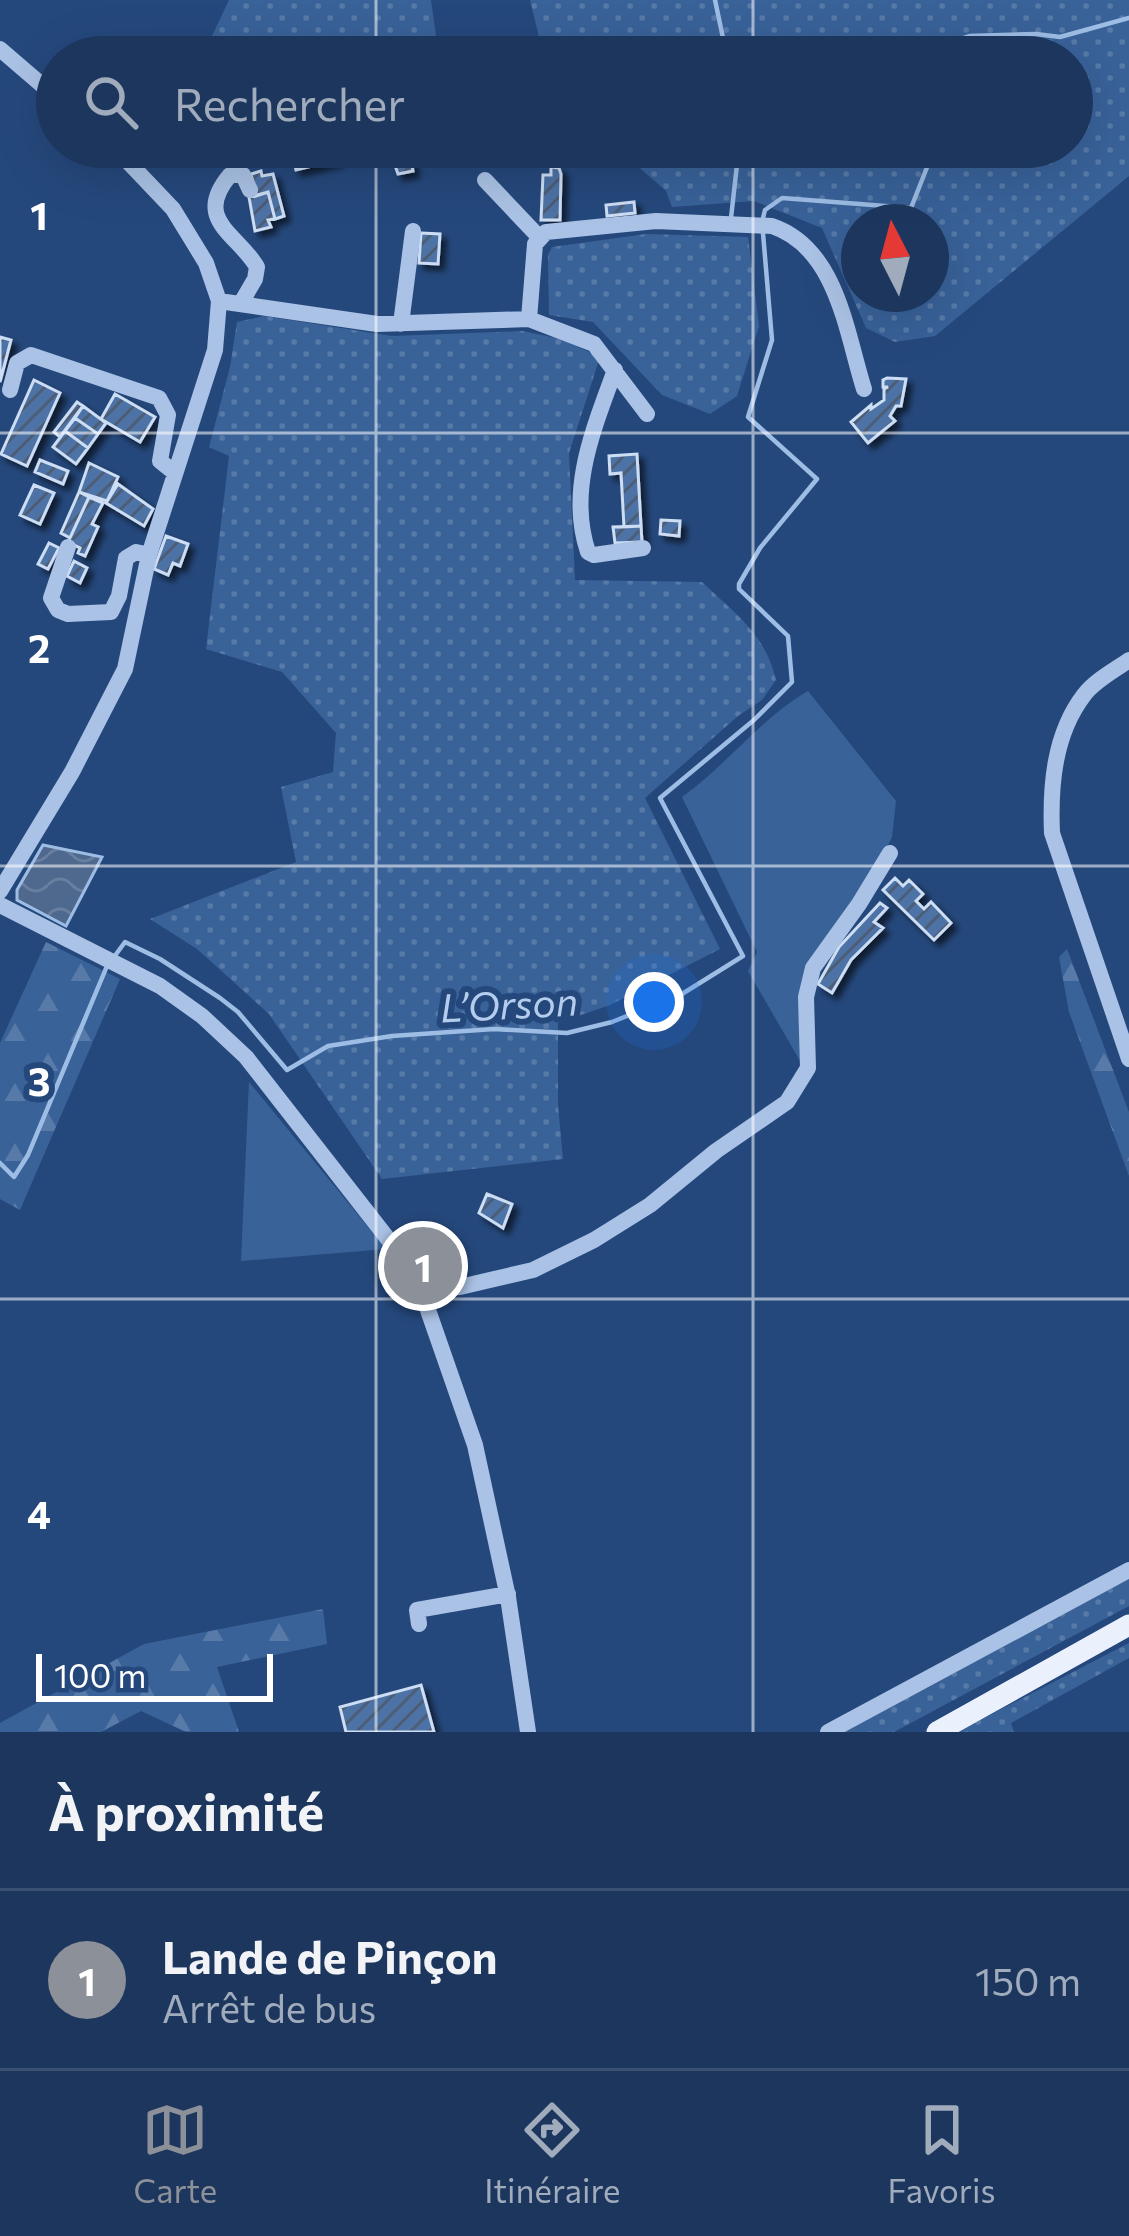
<!DOCTYPE html>
<html lang="fr">
<head>
<meta charset="utf-8">
<style>
	body { margin:0; font-family:Commissioner,sans-serif; background:#294166; color:#f1f3f6 }
	.compass { position:absolute; left:841px; top:204px; width:108px; height:108px; border-radius:50%; background:#1c365d; box-shadow:0 12px 48px #0002; rotate:354deg }
	.scale { position:absolute; left:36px; bottom:30px; width:237px; box-sizing:border-box; padding-left:12px; border:6px solid #fff; border-top:0; font-size:33px; line-height:42px; white-space:nowrap; color:#fff; -webkit-text-stroke:9px #25487c; paint-order:stroke }
	.you { position:absolute; left:654px; top:1002px; width:42px; height:42px; margin:-30px; border:9px solid #fff; border-radius:50%; background:#1a73e8; box-shadow:0 0 0 18px #1a73e833 }
	.badge { display:grid; place-items:center; width:78px; height:78px; border-radius:50%; background:#8c9099; color:#fff; font-size:39px; font-weight:700 }
	.pin { position:absolute; translate:-50% -50%; border:6px solid #fff; box-shadow:0 3px 12px #0006 }
	.list { margin:0; padding:0; list-style:none }
	h2 { display:flex; justify-content:space-between; align-items:center; height:156px; margin:0; padding:0 48px; font-size:51px }
	h2 small { font-size:39px; font-weight:400; color:#a0abbc }
	.list li { display:grid; grid-template-columns:78px 1fr auto; gap:36px; align-items:center; box-sizing:border-box; height:180px; padding:0 48px; border-top:3px solid #3a5072 }
	.list b { display:block; font-size:45px; white-space:nowrap }
	.list p { margin:0; font-size:39px; white-space:nowrap; color:#a0abbc }
	.list em { font-size:39px; font-style:normal; color:#a0abbc }
	.icon { flex:none; width:66px; height:66px; fill:none; stroke:currentColor; stroke-width:2; stroke-linecap:round; stroke-linejoin:round }
	.map { position:relative; flex:none; width:1129px; height:1732px; overflow:hidden }
	.search { position:absolute; background:#1c365d; box-shadow:0 12px 48px #0002; left:36px; right:36px; top:36px; height:132px; display:flex; align-items:center; gap:30px; box-sizing:border-box; padding:0 42px; border-radius:66px; color:#a0abbc; font-size:45px }
	.sheet { height:336px; background:#1c365d }
	nav { display:flex; justify-content:space-around; align-items:center; box-sizing:border-box; height:168px; border-top:3px solid #3a5072; background:#1c365d; font-size:33px; color:#a0abbc }
	nav a { display:grid; justify-items:center; gap:6px }
	nav .on { color:#8c9099 }
	.map>svg:first-child { display:block }
	.grass { fill:url(#grass-dots); fill-rule:evenodd }
	.forest { fill:url(#forest-firs) }
	.garden { fill:#396299 }
	.water { fill:url(#water-waves); stroke:#9ebde5; stroke-width:3 }
	.lines { fill:none; stroke-linecap:round; stroke-linejoin:round }
	.stream { stroke:#9ebde5; stroke-width:4.5 }
	.building { fill:url(#building-hatch); stroke:#ccddf4; stroke-width:3; filter:url(#shadow) }
	.minor { stroke:#aac2e5; stroke-width:16 }
	.major { stroke:#eaf0fc; stroke-width:21 }
	.grid { fill:none; stroke:#fff; stroke-width:3; stroke-opacity:0.55 }
	.labels { text-anchor:middle; dominant-baseline:central; stroke-width:12; stroke-linejoin:round; paint-order:stroke }
	.water-label { font-size:39px; font-style:italic; fill:#b5cdec; stroke:#25487c }
	.grid-label { font-size:39px; text-anchor:middle; font-weight:bold; fill:#fff; stroke:#25487c; stroke-width:12; stroke-linejoin:round; paint-order:stroke }
</style>
</head>
<body>
<div class="map">
<svg width="1129" height="1732" viewBox="0 0 1129 1732">
	<defs>
		<pattern id="grass-dots" width="8" height="8" patternUnits="userSpaceOnUse" patternTransform="scale(3)"><rect width="8" height="8" fill="#396299"/><path d="M2 2h.1M6 6h.1" fill="none" stroke="#577aa8" stroke-width="1.8" stroke-linecap="round"/></pattern>
		<pattern id="forest-firs" width="22" height="20" patternUnits="userSpaceOnUse" patternTransform="scale(3)"><rect width="22" height="20" fill="#396299"/><path d="M5 1l3.5 6h-7zM16 11l3.5 6h-7z" fill="#577aa8"/></pattern>
		<pattern id="water-waves" width="16" height="10" patternUnits="userSpaceOnUse" patternTransform="scale(3)"><rect width="16" height="10" fill="#4f688e"/><path d="M0 5q4-4 8 0t8 0" fill="none" stroke="#697f9f"/></pattern>
		<pattern id="building-hatch" width="6" height="6" patternUnits="userSpaceOnUse" patternTransform="scale(3)"><rect width="6" height="6" fill="#4e72a5"/><path d="M-1 1l2-2M0 6l6-6M5 7l2-2" fill="none" stroke="#4d5d74"/></pattern>
		<filter id="shadow"><feDropShadow dx="5.5" dy="5.5" stdDeviation="3" flood-color="#0009"/></filter>
	</defs>
	<rect width="100%" height="100%" fill="#25487c"/>
	<path class="grass" d="M229,0h202l8,57h-237z
		M530,0h599v176l-194,160 -40,6 -29,-14 -44,-100 -68,-27 -82,6 -6,-16 -50,-44h456v-90h-528zM859,222h72v72h-72z
		M646,234l102,3 11,89 -22,70 -27,18 -48,-19 -69,-73 -44,-7 -1,-60 4,-8z
		M264,316l128,20 131,-5 38,8 39,18 -31,96 6,127 127,2c33,32 63,51 74,98l-14,20 -24,16 -93,82 75,151 -110,56 -52,18v82l5,54 -181,20 -113,-165 -72,-65 -47,-30 146,-57 -15,-75 52,-15 3,-39 -54,-61 -76,-23 23,-193 -20,-9 21,-80 7,-45z
		M1129,1579v27l-235,126h-49z
		M1129,1643v15l-118,65 3,9h-57z"/>
	<path class="forest" d="M46,942l74,37 -100,231 -20,-11v-156z
		M1067,949l62,163v64l-60,-164 -10,-55z
		M323,1609l4,35 -110,23 22,65h-53l-45,-21 -40,21h-101v-9l144,-79z"/>
	<path class="garden" d="M808,691l88,110 -4,36 -22,45 -53,69 -14,115 -55,-95 9,-19 -75,-155c45,-32 79,-79 126,-106z
		M249,1082l137,167 -145,12z"/>
	<path class="water" d="M43,845l59,12 -36,69 -49,-26v-10z"/>
	<g class="lines">
		<path class="stream" d="M715,0l12,57
			M963,57l1,-19 6,-2 66,-2 24,3 69,-19
			M731,218l8,-71
			M762,222l3,-12 17,-12 129,10 24,-61
			M114,957l11,-15 35,17 60,39 18,14 49,58 41,-24 64,-10 102,-7 73,4 45,-11 70,-28 61,-38 -83,-158 94,-78 38,-38 -4,-46 -49,-47v-5l21,-36 57,-69 -69,-62 24,-77 -9,-107
			M0,1163l14,14 14,-22 79,-189"/>
	</g>
	<path class="building" d="M323,147h12l3,13 -42,10 -3,-13z
		M394,147h15l4,24 -15,3 -8,-23z
		M551,167l8,1 2,6 -1,46h-19l2,-45h8z
		M261,171l1,5 11,-2 11,42 -9,3 -7,-27 -12,4 -5,-22z
		M268,192l7,27 -7,1 3,7 -16,4 -6,-34z
		M634,202l1,11 -28,3 -1,-11z
		M421,233l19,1 -2,30 -19,-1z
		M0,337l11,3 -11,42z
		M887,378l19,1 -5,27h-5l-6,10 5,5 -27,22 -17,-21 20,-17v4l13,-9v-11l4,-2h-5v-7z
		M34,380l26,13 -33,73 -26,-12z
		M115,394l40,23 -15,25 -39,-23z
		M77,402l6,4 -23,31 -6,-5z
		M83,406l23,17 -8,11 -23,-16z
		M75,418l23,16 -10,14 -23,-17z
		M65,431l23,17 -12,16 -23,-17z
		M637,454l4,72 -17,1 -3,-54 -11,1 -1,-18z
		M40,460l28,11 -5,13 -28,-12z
		M89,463l29,14 -11,24 -28,-9z
		M118,484l35,25 -9,17 -38,-23z
		M34,485l20,8 -14,31 -20,-9z
		M79,492l10,5 -19,41 -9,-5z
		M89,497l14,6 -11,21 6,3 -13,29 -7,-3 2,-5 -12,-6z
		M661,520l19,1 -1,15 -19,-2z
		M641,526l1,16 -27,1 -2,-16z
		M166,536l22,8 -8,22 -7,-3 -5,12 -14,-6z
		M49,543l10,5 -11,21 -10,-5z
		M74,561l13,7 -7,15 -13,-7z
		M895,878l8,8 6,-6 14,14 -7,7 8,8 7,-7 20,21 -17,17 -51,-50z
		M880,903l7,5 -13,14 9,6 -32,32 -19,33 -14,-9 21,-37z
		M487,1194l25,10 -9,24 -24,-15z
		M421,1685l13,47h-88l-6,-25z"/>
	<g class="lines">
		<path class="minor" d="M0,49l57,49
			M485,180l54,57
			M219,301l158,23 152,-5 6,-75 11,-12 110,-11 116,5c65,22 74,106 92,163
			M241,303l14,-24 2,-12c-19,-33 -65,-47 -27,-92h13l7,15
			M529,319l65,25 53,70
			M401,324l12,-93
			M615,370c-21,58 -48,120 -27,182l6,3 49,-7
			M10,390l7,-27 14,-8 128,43 9,17 -8,46 15,12
			M68,547l-17,51 7,12 10,4 43,-2 8,-16 7,-38 10,-6 13,3
			M1129,660c-14,10 -35,21 -45,35 -30,39 -34,91 -32,138l77,226
			M0,891l72,-119 53,-103 24,-114 66,-205 4,-49 -13,-38 -33,-54 -59,-62
			M0,905l160,81 42,30 44,41 142,182 33,51 54,155 33,152 20,135
			M421,1290l39,-3 73,-17 61,-30 56,-35 66,-54 71,-49 21,-34 -2,-71 7,-29 46,-64 31,-51
			M419,1624l-2,-14 91,-16
			M828,1732l301,-162"/>
		<path class="major" d="M937,1732l192,-107"/>
	</g>
	<path class="grid" d="M376,0v57M753,0v57M376,147v1585M753,147v1585M0,433h1129M0,866h1129M0,1299h1129"/>
	<g class="labels">
		<g class="water-label">
			<text transform="translate(509 1003) rotate(-3)">L’Orson</text>
		</g>
	</g>
	<g class="grid-label">
		<text x="39" y="230">1</text>
		<text x="39" y="663">2</text>
		<text x="39" y="1096">3</text>
		<text x="39" y="1529">4</text>
	</g>
</svg>
<svg class="compass" viewBox="-18 -18 36 36"><path d="M0-13l5 13h-10z" fill="#e53935"/><path d="M0 13l5-13h-10z" fill="#a0abbc"/></svg>
<div class="scale">100 m</div>
<div class="you"></div>
<div class="pin badge" style="left:423px;top:1266px">1</div>
<div class="search"><svg class="icon" aria-label="search" viewBox="0 0 24 24"><circle cx="10" cy="10" r="6"/><path d="M15 15l6 6"/></svg>Rechercher</div>
</div>
<section class="sheet">
<h2>À proximité<small></small></h2>
<ul class="list">
<li><span class="badge">1</span><div><b>Lande de Pinçon</b><p>Arrêt de bus</p></div><em>150 m</em></li>
</ul>
</section>
<nav>
<a class="on"><svg class="icon" aria-label="map" viewBox="0 0 24 24"><path d="M3 6l6-2 6 2 6-2v14l-6 2-6-2-6 2zM9 4v14M15 6v14"/></svg>Carte</a>
<a><svg class="icon" aria-label="directions" viewBox="0 0 24 24"><path d="M12 3l9 9-9 9-9-9zM9 14v-3h6M13 9l2 2-2 2"/></svg>Itinéraire</a>
<a><svg class="icon" aria-label="saved" viewBox="0 0 24 24"><path d="M7 4h10v16l-5-4-5 4z"/></svg>Favoris</a>
</nav>
</body>
</html>
